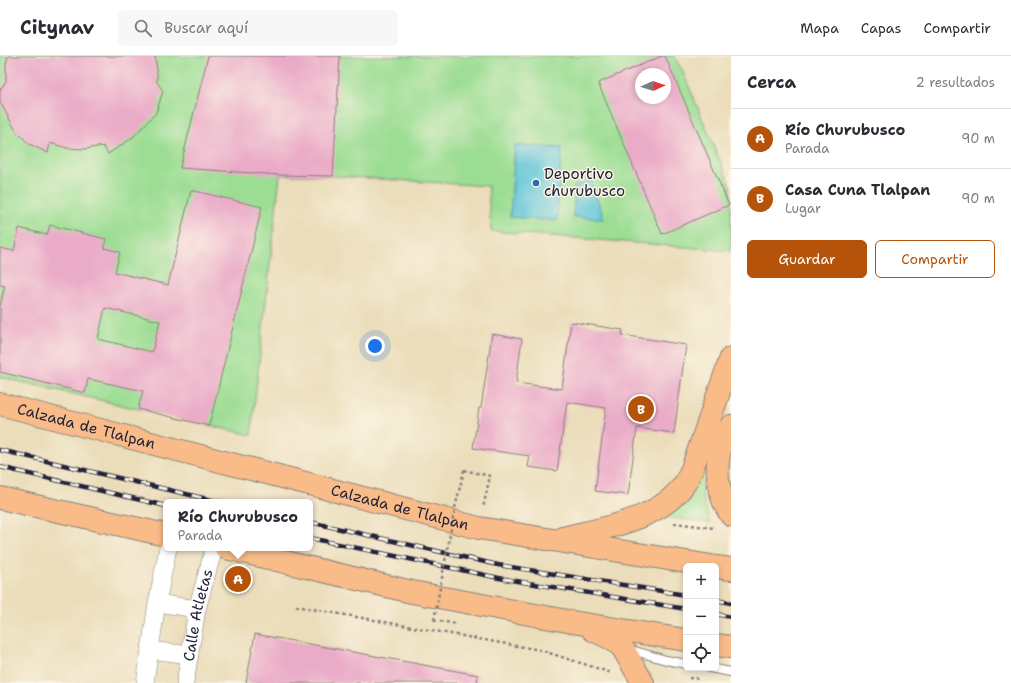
<!DOCTYPE html>
<html lang="es">
<head>
<meta charset="utf-8">
<style>
	body { margin:0; font-family:"Shantell Sans",sans-serif; background:#f7f7f7; color:#2b2b33 }
	.controls { position:absolute; right:12px; bottom:12px; display:grid; overflow:hidden; border-radius:6px; box-shadow:0 2px 6px #0003 }
	.controls button { width:36px; height:36px; display:grid; place-items:center; padding:0; border:0; border-bottom:1px solid #e1e1e2; background:#fff; color:#2b2b33; font:20px sans-serif }
	.compass { position:absolute; left:635px; top:12px; width:36px; height:36px; border-radius:50%; background:#fff; box-shadow:0 2px 6px #0003; rotate:87deg }
	.you { position:absolute; left:375px; top:290px; width:14px; height:14px; margin:-10px; border:3px solid #fff; border-radius:50%; background:#1a73e8; box-shadow:0 0 0 6px #1a73e833 }
	.badge { display:grid; place-items:center; width:26px; height:26px; border-radius:50%; background:#b45309; color:#fff; font-size:13px; font-weight:700 }
	.pin { position:absolute; translate:-50% -50%; border:2px solid #fff; box-shadow:0 1px 4px #0006 }
	.popup { position:absolute; left:163px; top:443px; width:150px; height:52px; box-sizing:border-box; display:grid; place-content:center; border-radius:6px; background:#fff; filter:drop-shadow(0 1px 3px #0005); font-size:13px; white-space:nowrap; color:#7c7c81 }
	.popup b { font-size:15px; color:#2b2b33 }
	.popup::after { content:''; position:absolute; left:50%; top:100%; margin-left:-8px; border:8px solid transparent; border-top-color:#fff }
	.list { margin:0; padding:0; list-style:none }
	h2 { display:flex; justify-content:space-between; align-items:center; height:52px; margin:0; padding:0 16px; font-size:17px }
	h2 small { font-size:13px; font-weight:400; color:#7c7c81 }
	.list li { display:grid; grid-template-columns:26px 1fr auto; gap:12px; align-items:center; box-sizing:border-box; height:60px; padding:0 16px; border-top:1px solid #e1e1e2 }
	.list b { display:block; font-size:15px; white-space:nowrap }
	.list p { margin:0; font-size:13px; white-space:nowrap; color:#7c7c81 }
	.list em { font-size:13px; font-style:normal; color:#7c7c81 }
	.actions { display:flex; gap:8px; padding:12px 16px }
	.actions a { flex:1; padding:9px 0; border:1px solid #b45309; border-radius:6px; text-align:center; font-size:14px; color:#b45309 }
	.actions .main { background:#b45309; color:#fff }
	.icon { flex:none; width:22px; height:22px; fill:none; stroke:currentColor; stroke-width:2; stroke-linecap:round; stroke-linejoin:round }
	.map { position:relative; flex:none; width:731px; height:627px; overflow:hidden }
	header { display:flex; align-items:center; gap:24px; box-sizing:border-box; height:56px; padding:0 20px; background:#fff; border-bottom:1px solid #e1e1e2 }
	header strong { font-size:19px }
	nav { display:flex; gap:22px; margin-inline-start:auto; font-size:14px }
	.search { width:280px; height:36px; background:#f7f7f7; display:flex; align-items:center; gap:10px; box-sizing:border-box; padding:0 14px; border-radius:6px; color:#7c7c81; font-size:15px }
	main { display:flex }
	aside { flex:1; background:#fff }
	.map>svg:first-child { display:block }
	.green { fill:#9bdd93; stroke:#5e8067; fill-rule:evenodd }
	.water { fill:#5cc5d8; stroke:#3f748a }
	.building { fill:#eaabc8; fill-rule:evenodd }
	.lines { fill:none; stroke-linecap:round; stroke-linejoin:round }
	.service-casing { stroke:#86807a; stroke-width:10 }
	.minor-casing { stroke:#86807a; stroke-width:18 }
	.trunk-casing { stroke:#86807a; stroke-width:24 }
	.path { stroke:#86807a; stroke-width:2.5; stroke-dasharray:3 3; stroke-linecap:butt }
	.service { stroke:#fff; stroke-width:8 }
	.minor { stroke:#fff; stroke-width:17 }
	.trunk { stroke:#f9bc89; stroke-width:22 }
	.rail-casing { stroke:#22223b; stroke-width:4.5 }
	.rail { stroke:#fcf5e5; stroke-width:3; stroke-dasharray:9; stroke-linecap:butt }
	.path-bridge { stroke:#86807a; stroke-width:2.5; stroke-dasharray:3 3; stroke-linecap:butt }
	.poi-dot { fill:#1f6fb2; stroke:#fcf5e5; stroke-width:1.5 }
	.labels { text-anchor:middle; dominant-baseline:central; stroke-width:3; stroke-linejoin:round; paint-order:stroke }
	.poi-label { font-size:15px; fill:#22223b; stroke:#fcf5e5; text-anchor:start }
	.street-label { font-size:15px; fill:#22223b; stroke:#fcf5e5 }
</style>
</head>
<body>
<header>
<strong>Citynav</strong>
<div class="search"><svg class="icon" aria-label="search" viewBox="0 0 24 24"><circle cx="10" cy="10" r="6"/><path d="M15 15l6 6"/></svg>Buscar aquí</div>
<nav><a>Mapa</a><a>Capas</a><a>Compartir</a></nav>
</header>
<main>
<div class="map">
<svg width="731" height="627" viewBox="0 0 731 627">
	<rect width="100%" height="100%" fill="#fcf5e5"/>
	<filter id="ink" filterUnits="userSpaceOnUse"><feTurbulence type="fractalNoise" baseFrequency=".025" numOctaves="2"/><feDisplacementMap in="SourceGraphic" scale="8" xChannelSelector="R" yChannelSelector="G"/><feConvolveMatrix kernelMatrix="1 2 1 2 8 2 1 2 1" color-interpolation-filters="sRGB"/></filter>
	<filter id="wash" filterUnits="userSpaceOnUse"><feTurbulence type="fractalNoise" baseFrequency=".012" numOctaves="4" result="noise"/><feDisplacementMap in="SourceGraphic" scale="16" xChannelSelector="R" yChannelSelector="G"/><feGaussianBlur stdDeviation="0.9" result="paint"/><feColorMatrix in="noise" values="0 0 0 0 0 0 0 0 0 0 0 0 0 0 0 0 0 1.4 0 .05"/><feComposite in="paint" operator="in"/></filter>
	<g filter="url(#wash)">
		<rect width="100%" height="100%" fill="#ebddba"/>
		<path class="green" d="M0,0h674l8,14 49,117v64l-240,-20 -3,-45 -155,-10 -53,-1 -29,260 -251,-58zM641,18h24v24h-24z
			M701,409l2,33 7,25 -45,-6 20,-20z"/>
		<path class="water" d="M515,89l47,3 -5,73 -47,-4z
			M591,125l13,38 -31,-2 2,-31z"/>
		<g id="blocks">
			<path class="building" d="M8,0h147l2,14v12l6,9 -7,22 -24,25 -24,16 -5,-8 -18,3 -18,-1 -17,-5 -2,10 -19,-9 -13,-13 -16,-29v-12l6,-9v-17z
				M208,0h132l-7,120 -53,-1 -100,-7z
				M662,0h3l64,149 -67,29 -64,-151zM641,18h24v24h-24z
				M191,134l71,17 -53,219 -71,-17 5,-18 -55,-12 -3,14 -85,-21v-66l5,-20 -5,-1v-37l14,3 5,-23 28,7 3,-10 56,14 -2,9 16,4 -5,20 53,13zM105,252l55,13 -8,31 -54,-13z
				M571,266l52,8 -1,5 64,10 -12,88 -37,-5 -9,67 -33,-4 11,-83 -39,-6 -10,69 -29,-4 2,-11 -57,-8 6,-40h2l11,-74 30,5 -6,44 46,6z
				M255,578l223,41 -1,8h-231z"/>
		</g>
	</g>
	<g filter="url(#ink)">
		<use href="#blocks" fill-opacity="0" stroke="#86807a" stroke-width="1"/>
		<g class="lines">
			<g class="service-casing">
				<path id="service" d="M628,593l38,11 20,4
					M709,612l22,4"/>
			</g>
			<g class="minor-casing">
				<g id="minor">
					<path d="M157,547l40,6"/>
					<path d="M150,594l40,5"/>
					<path d="M145,627l12,-80 11,-55"/>
					<path id="s1" d="M185,627l12,-74 17,-61"/>
				</g>
			</g>
			<g class="trunk-casing">
				<g id="trunk">
					<path id="s2" d="M0,348l479,124 232,38"/>
					<path d="M731,370c-18,26 -18,62 0,89"/>
					<path d="M0,442l166,37"/>
					<path d="M563,482c40,-10 98,-18 122,-55 3,-5 5,-10 7,-14l39,-111"/>
					<path d="M226,492l186,44 166,31 108,17"/>
					<path d="M716,511l15,2"/>
					<path d="M593,574l19,9 10,8 21,36"/>
					<path d="M716,589l15,2"/>
				</g>
			</g>
			<path class="path" d="M464,414l26,6 -7,32
				M674,467l40,5
				M296,550l244,44 72,23
				M434,564l23,4
				M689,622l11,1"/>
			<use href="#service" class="service"/>
			<use href="#minor" class="minor"/>
			<use href="#trunk" class="trunk"/>
			<g class="rail-casing">
				<path id="rail" d="M0,394l220,52
					M0,411l166,39
					M310,466l188,43 188,30
					M310,482l189,40 187,31
					M716,544l15,3
					M716,558l15,3"/>
			</g>
			<use href="#rail" class="rail"/>
			<path class="path-bridge" d="M434,564l21,-112 9,-38"/>
		</g>
	</g>
	<circle class="poi-dot" cx="536" cy="127" r="4"/>
	<g class="labels">
		<g class="poi-label">
			<text x="544" y="118">Deportivo<tspan x="544" dy="17">churubusco</tspan></text>
		</g>
		<g class="street-label">
			<text stroke="none"><textPath href="#s2" startOffset="89">Calzada de Tlalpan</textPath></text>
			<text stroke="none"><textPath href="#s2" startOffset="413">Calzada de Tlalpan</textPath></text>
			<text stroke="none"><textPath href="#s1" startOffset="69">Calle Atletas</textPath></text>
		</g>
	</g>
</svg>
<div class="controls">
<button>+</button>
<button>−</button>
<button><svg class="icon" aria-label="locate" viewBox="0 0 24 24"><circle cx="12" cy="12" r="6"/><path d="M12 2v4M12 18v4M2 12h4M18 12h4"/></svg></button>
</div>
<svg class="compass" viewBox="-18 -18 36 36"><path d="M0-13l5 13h-10z" fill="#e53935"/><path d="M0 13l5-13h-10z" fill="#7c7c81"/></svg>
<div class="you"></div>
<div class="pin badge" style="left:238px;top:523px">A</div>
<div class="popup"><b>Río Churubusco</b>Parada</div>
<div class="pin badge" style="left:641px;top:353px">B</div>
</div>
<aside>
<h2>Cerca<small>2 resultados</small></h2>
<ul class="list">
<li><span class="badge">A</span><div><b>Río Churubusco</b><p>Parada</p></div><em>90 m</em></li>
<li><span class="badge">B</span><div><b>Casa Cuna Tlalpan</b><p>Lugar</p></div><em>90 m</em></li>
</ul>
<div class="actions"><a class="main">Guardar</a><a>Compartir</a></div>
</aside>
</main>
</body>
</html>
